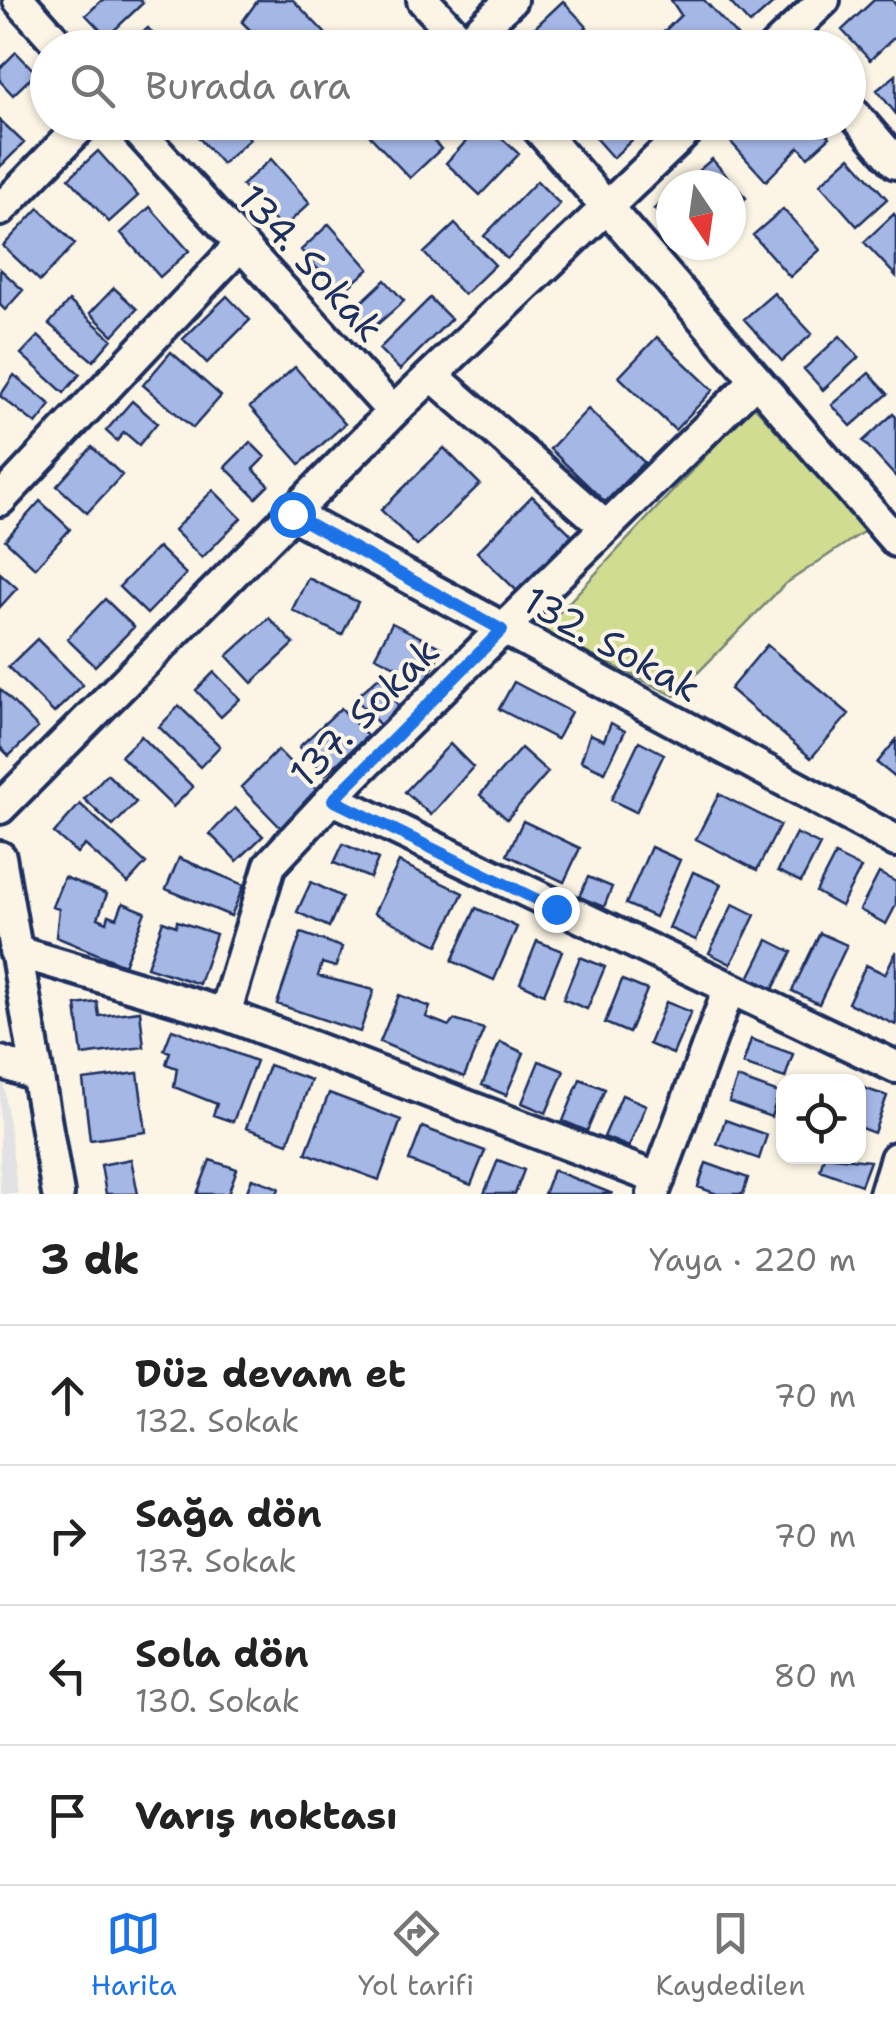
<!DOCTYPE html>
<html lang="tr">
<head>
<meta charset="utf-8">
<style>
	body { margin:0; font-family:"Shantell Sans",sans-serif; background:#f2f2f2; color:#222 }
	.controls { position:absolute; right:30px; bottom:30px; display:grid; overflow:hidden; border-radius:20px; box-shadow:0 2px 8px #0004 }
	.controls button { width:90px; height:90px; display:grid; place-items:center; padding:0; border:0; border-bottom:2px solid #e0e0e0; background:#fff; color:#222; font:50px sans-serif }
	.compass { position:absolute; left:656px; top:170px; width:90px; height:90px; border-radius:50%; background:#fff; box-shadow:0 2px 8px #0004; rotate:167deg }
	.stop { position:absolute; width:30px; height:30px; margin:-22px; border:8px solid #1a73e8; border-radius:50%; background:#fff }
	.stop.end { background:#1a73e8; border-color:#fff; box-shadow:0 2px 10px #0008 }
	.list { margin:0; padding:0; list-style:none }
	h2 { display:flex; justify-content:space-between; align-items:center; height:130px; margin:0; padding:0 40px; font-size:42px }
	h2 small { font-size:32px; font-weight:400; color:#767676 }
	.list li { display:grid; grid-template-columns:65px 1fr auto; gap:30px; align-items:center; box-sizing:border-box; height:140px; padding:0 40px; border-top:2px solid #e0e0e0 }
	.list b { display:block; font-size:38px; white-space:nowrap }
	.list p { margin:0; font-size:32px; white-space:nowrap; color:#767676 }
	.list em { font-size:32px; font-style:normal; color:#767676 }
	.icon { flex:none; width:55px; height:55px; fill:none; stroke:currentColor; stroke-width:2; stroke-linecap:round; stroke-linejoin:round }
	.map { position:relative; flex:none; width:896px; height:1194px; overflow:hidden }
	.search { position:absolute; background:#fff; box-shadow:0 2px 8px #0004; left:30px; right:30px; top:30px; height:110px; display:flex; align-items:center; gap:25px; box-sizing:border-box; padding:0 35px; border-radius:55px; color:#767676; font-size:38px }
	.sheet { height:690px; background:#fff }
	nav { display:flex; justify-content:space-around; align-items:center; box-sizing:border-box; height:140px; border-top:2px solid #e0e0e0; background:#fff; font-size:28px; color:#767676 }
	nav a { display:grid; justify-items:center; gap:5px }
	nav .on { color:#1a73e8 }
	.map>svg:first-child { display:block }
	.built { fill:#e2e2e5 }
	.green { fill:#d0dc8f; stroke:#768676; stroke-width:2.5 }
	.building { fill:#a4b7e5; stroke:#1b2f5e; stroke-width:2.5 }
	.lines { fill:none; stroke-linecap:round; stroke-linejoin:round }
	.minor-casing { stroke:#1b2f5e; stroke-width:38 }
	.minor { stroke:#fcf5e5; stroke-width:30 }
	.route { stroke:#1a73e8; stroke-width:12 }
	.labels { text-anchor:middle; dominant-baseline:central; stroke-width:8; stroke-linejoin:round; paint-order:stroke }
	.street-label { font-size:38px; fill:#1b2f5e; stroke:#fcf5e5 }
</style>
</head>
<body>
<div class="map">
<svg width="896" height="1194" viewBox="0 0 896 1194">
	<rect width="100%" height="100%" fill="#fcf5e5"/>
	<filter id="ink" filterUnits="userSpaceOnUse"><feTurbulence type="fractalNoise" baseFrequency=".01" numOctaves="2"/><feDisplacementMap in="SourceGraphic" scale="20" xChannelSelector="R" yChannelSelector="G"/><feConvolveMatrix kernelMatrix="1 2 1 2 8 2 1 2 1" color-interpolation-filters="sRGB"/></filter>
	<g filter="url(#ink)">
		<path class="built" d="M0,1055l18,139h-18z"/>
		<path class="green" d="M753,405l113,125 -81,54 -110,112 -133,-65z"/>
		<path class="building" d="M102,0h39l2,3 -36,34 -21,-22z
			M258,0h35l32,33 -15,15h-42l-26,-26z
			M671,0h33l34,37 -11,11h-80l34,-33z
			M728,0h49l-27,24z
			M874,0h18l4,5v31l-26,24 -28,-30z
			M563,1l24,26 -23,21h-51z
			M148,28l17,20h-40z
			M16,52l20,21 -23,22 -13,-14v-13z
			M896,75v39l-19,-24z
			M0,120l24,23 -24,24z
			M185,122h51l14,17 -28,25z
			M379,122h37l25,27 -31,29 -42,-44z
			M484,122l35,32 -39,41 -34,-32z
			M600,122h51l-38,36 -23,-26z
			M751,122h67l12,15 -22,20 -9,-10 -33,34 -36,-40z
			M98,151l40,45 -29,26 -40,-44z
			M850,157l37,42 -30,27 -37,-42z
			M271,159l39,44 -28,26 -40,-44z
			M712,159l34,39 -15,13v-26h-49z
			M537,181l23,23 -53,55 -23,-23z
			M671,195v33l-17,-19z
			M150,207l39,44 -29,26 -39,-44z
			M39,208l36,36 -35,37 -37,-35z
			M783,209l37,41 -30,27 -37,-42z
			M894,214l2,3v59l-32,-34z
			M329,224l40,45 -29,25 -39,-44z
			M455,224l40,41 -31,30 -40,-42z
			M0,269l23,21 -18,20 -5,-5z
			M385,280l19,21 -33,29 -18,-20z
			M114,288l23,21 -24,26 -23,-22z
			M774,293l38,41 -30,27 -38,-42z
			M227,296l23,24 -43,43 -24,-24z
			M430,298l21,21 -51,51 -21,-21z
			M69,301l43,38 -19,22 -44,-37z
			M38,336l42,38 -16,19 -43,-39z
			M840,336l19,21 -36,33 -19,-21z
			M657,337l56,53 -38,40 -56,-53z
			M171,352l50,44 -28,32 -50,-43z
			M295,367l50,57 -45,40 -50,-57z
			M869,373l19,21 -37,32 -19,-21z
			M14,375l37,30 -15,19 -36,-28z
			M132,401l25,22 -18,22 -15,-13 -7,9 -11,-10z
			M588,409l56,53 -39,40 -55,-53z
			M893,414l3,3v60l-33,-36z
			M250,442l15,15 -12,12 16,16 -13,13 -31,-31z
			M92,447l30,28 -35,38 -30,-27z
			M444,448l36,36 -63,62 -36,-36z
			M213,490l28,28 -39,40 -28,-28z
			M532,496l40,39 -55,56 -40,-39z
			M40,501l30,28 -35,39 -30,-28z
			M158,547l28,27 -39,40 -28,-27z
			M0,573l17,15 -17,19z
			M308,578l50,24 -16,33 -50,-25z
			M105,599l29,28 -39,39 -28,-27z
			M269,618l25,26 -42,39 -25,-27z
			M392,623l50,25 -16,33 -51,-25z
			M37,639l46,46 -29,28 -46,-46z
			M767,645l82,69 -38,44 -81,-69z
			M214,672l26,27 -19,18 -25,-27z
			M379,677l19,16 -6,5 9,10 -20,18 -26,-28z
			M514,682l57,30 -14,27 -58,-30z
			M0,689l38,39 -29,28 -9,-9z
			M179,706l41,40 -20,21 -41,-40z
			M341,708l26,28 -42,39 -26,-28z
			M611,723l14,8 -20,41 -24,-11 9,-27 14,6z
			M141,736l52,51 -20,20 -52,-51z
			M896,740v38l-19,-15z
			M639,741l25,13 -28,58 -25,-12z
			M450,744l23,23 -42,48 -26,-23z
			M521,748l27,24 -41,47 -27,-24z
			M278,750l40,41 -37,37 -40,-41z
			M107,774l29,28 -23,24 -29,-27z
			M719,794l61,31 -23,45 -61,-31z
			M80,804l66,59 -18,20 -43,-38 -8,8 -23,-20z
			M235,808l28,28 -26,25 -27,-27z
			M523,821l57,27 -16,34 -57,-27z
			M796,833l24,12 -19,37 -23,-11z
			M343,844l35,15 -8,19 -36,-15z
			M651,847l29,13 -25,57 -29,-13z
			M835,855l26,13 -20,38 -25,-14z
			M179,858l65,27 -13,31 -65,-27z
			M399,862l64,31 -25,52 -64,-32z
			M693,872l28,12 -25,56 -27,-12z
			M879,873l17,9v23l-10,19 -26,-14z
			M64,877l43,17 -9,24 9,4 2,-7 8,3 6,-15 22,9 -21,53 -68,-28 3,-28 -7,-2z
			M588,877l24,10 -8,20 -25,-10z
			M311,882l31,15 -13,30 -32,-15z
			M733,904l22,11 -24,49 -22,-11z
			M476,908l41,19 -23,53 -42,-19z
			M163,921l13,5 1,-5 39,13 -17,50 -52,-17z
			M301,933l41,14 -6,20 -14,-4 -4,13 56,14 -14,42 -83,-28z
			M820,933l27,12 -28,59 -27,-13z
			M768,940l24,12 -19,37 -24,-11z
			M537,941l25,10 -18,43 -24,-11z
			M896,951v74l-48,-22 18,-38 19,9z
			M580,957l25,10 -18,42 -24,-10z
			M622,980l25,10 -18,43 -24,-10z
			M399,995l31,12 -4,10 23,9 5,-6 30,9 -20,48 -84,-35z
			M97,1002l2,14 41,-5 4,36 -62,8 -6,-50z
			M666,1002l25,10 -18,42 -24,-10z
			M172,1029l84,32 -23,61 -20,-7 4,-11 -43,-17 3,-19 -11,-4 4,-12 -6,-2z
			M751,1039l42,15 -8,24 -42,-14z
			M500,1042l24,11 -18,42 -24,-10z
			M539,1061l25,10 -18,42 -24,-10z
			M269,1065l42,15 -23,63 -42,-15z
			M138,1073l8,59 -56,8 -7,-60z
			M737,1078l42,15 -8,24 -42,-15z
			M580,1079l25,10 -18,42 -24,-10z
			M858,1086l29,10 -13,37 -16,-6z
			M329,1093l72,27 -22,60 -73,-27z
			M622,1095l24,10 -17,42 -25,-10z
			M725,1120l42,15 -8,24 -42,-15z
			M422,1127l63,24 -14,34 -62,-24z
			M824,1156l46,5 -9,24 -41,-15z
			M131,1159l7,35h-32l-5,-29z
			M210,1160l27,9 -9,25h-31z
			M498,1160l26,10 -9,24h-31z
			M706,1163l42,15 -5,16h-26l-19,-7z
			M553,1170l60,24h-69z
			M252,1178l27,10 -2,6h-31z"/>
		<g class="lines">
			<g class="minor-casing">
				<path id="minor" d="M19,0l43,48
					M423,0l45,48
					M465,44l46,-44
					M774,48l50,-48
					M848,107l48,56
					M130,122l263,290
					M533,122l363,419
					M0,210l85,-88
					M432,375l174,152
					M0,500l241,-256
					M292,514l604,327
					M333,799l563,268
					M0,808l393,-396 303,-290
					M0,857l58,337
					M15,951l210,63 434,165
					M225,1014l45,-149 81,-87 405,-398
					M0,1062l37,13
					M653,1194l76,-205
					M885,1194l11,-36"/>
			</g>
			<use href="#minor" class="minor"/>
		</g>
	</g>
	<g class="lines" filter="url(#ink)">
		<path class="route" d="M292,514l210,116 -169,170 223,109"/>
	</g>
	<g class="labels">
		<g class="street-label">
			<text transform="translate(311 263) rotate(48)">134. Sokak</text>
			<text transform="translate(612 644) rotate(29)">132. Sokak</text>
			<text transform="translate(364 712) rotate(-45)">137. Sokak</text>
		</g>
	</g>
</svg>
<div class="controls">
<button><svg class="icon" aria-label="locate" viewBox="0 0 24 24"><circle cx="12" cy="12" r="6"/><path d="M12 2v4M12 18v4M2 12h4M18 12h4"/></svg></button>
</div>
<svg class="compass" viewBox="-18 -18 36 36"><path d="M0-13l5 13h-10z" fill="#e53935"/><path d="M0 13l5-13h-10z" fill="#767676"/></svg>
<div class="stop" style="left:292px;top:514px"></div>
<div class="stop end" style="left:556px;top:909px"></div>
<div class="search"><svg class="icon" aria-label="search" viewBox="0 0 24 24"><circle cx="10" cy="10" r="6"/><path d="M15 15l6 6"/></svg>Burada ara</div>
</div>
<section class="sheet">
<h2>3 dk<small>Yaya · 220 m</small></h2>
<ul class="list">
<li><svg class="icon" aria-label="ahead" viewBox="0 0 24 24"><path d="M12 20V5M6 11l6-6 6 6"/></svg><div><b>Düz devam et</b><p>132. Sokak</p></div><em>70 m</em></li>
<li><svg class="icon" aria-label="right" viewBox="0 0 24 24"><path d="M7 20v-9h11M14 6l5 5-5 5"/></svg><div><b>Sağa dön</b><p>137. Sokak</p></div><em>70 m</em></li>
<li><svg class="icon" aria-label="left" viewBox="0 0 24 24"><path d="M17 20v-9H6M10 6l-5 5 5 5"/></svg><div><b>Sola dön</b><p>130. Sokak</p></div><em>80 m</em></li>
<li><svg class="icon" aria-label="arrive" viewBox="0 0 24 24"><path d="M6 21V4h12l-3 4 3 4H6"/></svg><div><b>Varış noktası</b></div></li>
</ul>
</section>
<nav>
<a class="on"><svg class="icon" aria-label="map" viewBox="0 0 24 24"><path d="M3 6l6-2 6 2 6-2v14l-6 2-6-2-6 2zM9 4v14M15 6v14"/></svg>Harita</a>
<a><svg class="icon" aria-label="directions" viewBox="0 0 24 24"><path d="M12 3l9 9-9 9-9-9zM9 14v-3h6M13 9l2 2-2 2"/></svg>Yol tarifi</a>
<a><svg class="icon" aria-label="saved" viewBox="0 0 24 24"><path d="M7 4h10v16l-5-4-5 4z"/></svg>Kaydedilen</a>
</nav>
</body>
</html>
